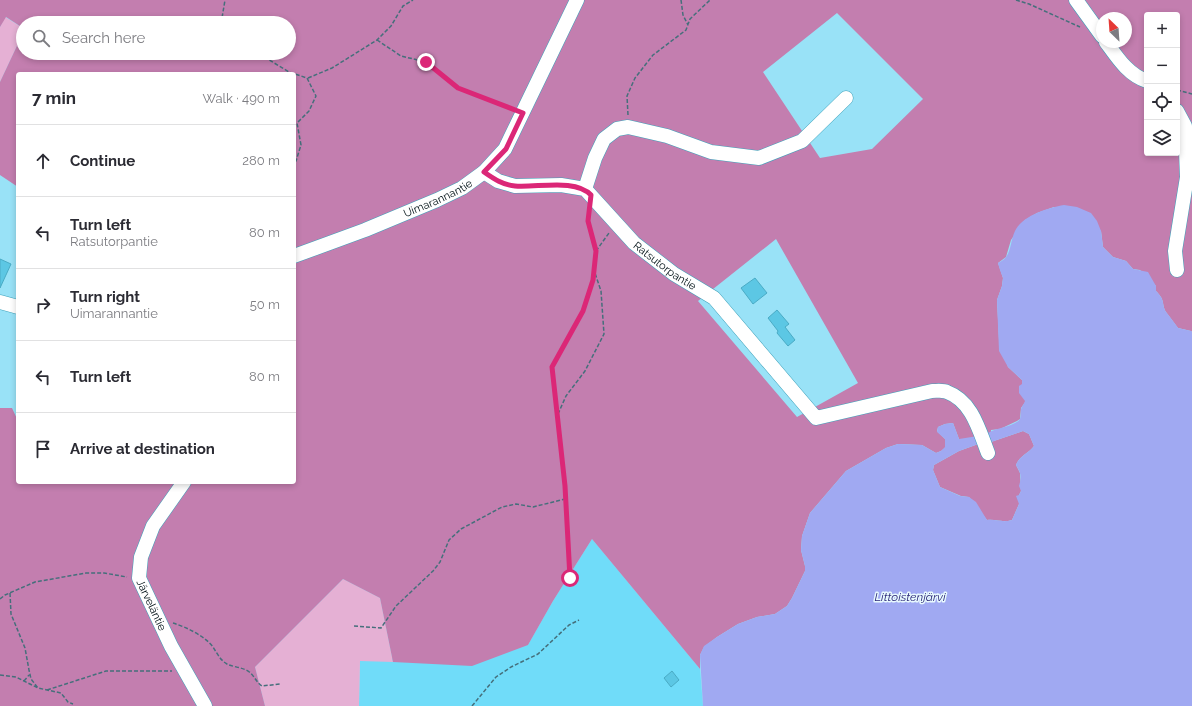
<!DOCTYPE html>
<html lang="en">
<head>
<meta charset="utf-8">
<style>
	body { margin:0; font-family:Raleway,sans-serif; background:#f2f2f3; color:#2b2b33 }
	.controls { position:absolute; right:12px; top:12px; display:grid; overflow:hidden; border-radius:4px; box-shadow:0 2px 6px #0003 }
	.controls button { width:36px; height:36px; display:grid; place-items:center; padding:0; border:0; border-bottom:1px solid #e1e1e2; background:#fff; color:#2b2b33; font:20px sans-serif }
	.compass { position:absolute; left:1096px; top:12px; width:36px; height:36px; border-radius:50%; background:#fff; box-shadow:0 2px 6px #0003; rotate:335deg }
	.stop { position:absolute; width:12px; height:12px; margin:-9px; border:3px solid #db2777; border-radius:50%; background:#fff }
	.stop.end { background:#db2777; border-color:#fff; box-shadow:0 1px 4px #0008 }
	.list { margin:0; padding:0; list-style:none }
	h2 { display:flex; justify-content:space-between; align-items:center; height:52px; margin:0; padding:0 16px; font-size:17px }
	h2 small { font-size:13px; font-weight:400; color:#7c7c81 }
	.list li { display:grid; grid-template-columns:26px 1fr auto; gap:12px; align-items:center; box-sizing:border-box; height:72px; padding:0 16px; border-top:1px solid #e1e1e2 }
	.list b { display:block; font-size:15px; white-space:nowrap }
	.list p { margin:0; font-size:13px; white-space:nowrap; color:#7c7c81 }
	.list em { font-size:13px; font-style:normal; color:#7c7c81 }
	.icon { flex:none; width:22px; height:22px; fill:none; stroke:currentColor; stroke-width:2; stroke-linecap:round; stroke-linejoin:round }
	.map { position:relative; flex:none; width:1192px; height:706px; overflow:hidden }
	.search { position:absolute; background:#fff; box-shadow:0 2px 6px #0003; left:16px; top:16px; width:280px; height:44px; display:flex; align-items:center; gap:10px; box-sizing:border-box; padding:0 14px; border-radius:22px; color:#7c7c81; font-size:15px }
	.panel { position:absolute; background:#fff; box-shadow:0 2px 6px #0003; left:16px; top:72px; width:280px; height:412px; border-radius:4px }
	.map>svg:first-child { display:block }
	.built { fill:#70dcf9 }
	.green { fill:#e5b0d4 }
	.forest { fill:#c37eaf; fill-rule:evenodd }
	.water { fill:#a0a9f2 }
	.building { fill:#5cc7e4; stroke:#4aabc5 }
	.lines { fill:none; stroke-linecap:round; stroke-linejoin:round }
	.minor-casing { stroke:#3ea1ba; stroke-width:15 }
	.path { stroke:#456f7b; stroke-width:1.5; stroke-dasharray:4 2; stroke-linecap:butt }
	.minor { stroke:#fff; stroke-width:14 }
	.route { stroke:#db2777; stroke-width:5 }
	.labels { text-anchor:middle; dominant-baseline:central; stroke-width:3; stroke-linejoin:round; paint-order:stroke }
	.street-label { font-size:11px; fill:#001116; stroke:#e8f9fe }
	.water-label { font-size:12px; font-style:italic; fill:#292577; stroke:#e8f9fe }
</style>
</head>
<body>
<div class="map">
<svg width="1192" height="706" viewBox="0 0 1192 706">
	<rect width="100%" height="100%" fill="#99e2f7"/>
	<path class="built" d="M592,539l108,130 3,37h-344l1,-45 168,-16 25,-44z"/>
	<path class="green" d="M5,17l18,11v5l-23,49v-55z
		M343,579l37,19 13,64 -33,-1 -1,45h-94l-10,-39z"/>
	<path class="forest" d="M0,0h1192v332l-1,-1 -13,-3c-4,-5 -8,-11 -12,-16 -5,-9 0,-11 -10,-21v-5l-16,-16 -7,-1 -7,-8 -13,-4 -10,-10 -2,-16 -47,-24 -17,6 -12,7 -14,20 -5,17 -8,6 5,15 -1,8 -5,14 2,40 9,27 14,13v4l4,17 -5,7 -1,11 -3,2 -17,8 -9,1v12l32,-11 6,3 5,12c-5,7 -15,10 -18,19l4,8 1,18 -2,4v9l-7,16c-10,3 -15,-1 -25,0l-18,-23 -8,-1 -21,-9 -7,-17 1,-5 25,-14 22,-8 -22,-4 -6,-16 -8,1 -7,3 -1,4 8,8v9l-4,3 -5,2 -14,-8 -24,-1 -12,4 -40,23 -36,42 -8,23 -1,14 4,16v5l-13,27 -5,8 -12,8 -18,3 -19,7 -21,13 -13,10 -4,8v14l-108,-130 -39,62 -25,44 -56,21 -79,-4 -13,-64 -37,-19 -88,88 10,39h-265v-298h12l6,13v61h276v-408h-276v113l-18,-12v-93l23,-49v20h266v-30h-266v5l-17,-11 -6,10zM837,13l86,86 -51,50 -52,9 -57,-86zM1147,15h30v138h-30zM1102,18h24v24h-24zM776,239l82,144 -61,34 -99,-116z"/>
	<path class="water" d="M1064,205l13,2 14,6 6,8 4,10 2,16 10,10 13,4 7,8 15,3 8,14v5c10,10 5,12 10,21 4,5 8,10 12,16l13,3 1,1v374h-489l-3,-51 4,-9 13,-9 21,-13 19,-7 18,-3 12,-8 5,-8 13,-27v-5l-4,-16 1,-14 8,-23 36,-42 40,-23 12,-4 24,1 14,8 5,-2 4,-4v-8l-8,-7 1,-5 7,-3 8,-1 6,16 19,-3 3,7 -22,8 -25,14 -1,5 7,17 20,9 9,1 7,5 11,18c10,-1 15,3 25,0l7,-16 -3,-8 3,-1 2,-4 -2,-5c3,-10 2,-12 -3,-21 3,-9 13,-12 18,-19l-5,-12 -6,-3 -32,11 -3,-9c7,-5 28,-7 32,-14 1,-3 1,-7 1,-10 1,-3 3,-5 4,-8l-6,-8v-7l3,-2v-4l-14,-13 -9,-16 -2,-51 5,-14 1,-8 -3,-8 -2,-7c3,-2 6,-3 8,-6 5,-6 5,-18 9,-26 8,-16 33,-23 49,-26z"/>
	<path class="building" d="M0,259l11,5 -11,24z
		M755,278l12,15 -14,11 -12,-16z
		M777,310l12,14 -4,3 10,13 -7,6 -11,-13 1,-2 -10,-13z
		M672,671l7,9 -8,7 -7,-9z"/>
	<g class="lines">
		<g class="minor-casing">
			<g id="minor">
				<path d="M1076,0l26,36"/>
				<path d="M1106,42c11,15 22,33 41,39"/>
				<path d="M1177,111l8,15 2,51 -12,74 2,19"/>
				<path id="s1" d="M484,172l14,9 17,5 46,-1 24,4 49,54 40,31 40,24 102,120 116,-27c5,0 11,-1 15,1 25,9 32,38 41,61"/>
				<path d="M585,189l10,-31 9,-19 13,-10 11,-2 39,9 44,16 48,6 43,-17 44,-43"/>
				<path id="s2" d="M294,256l71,-26 72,-30 25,-12 22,-16 21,-23 72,-149"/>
				<path d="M0,302l18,5"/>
				<path id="s3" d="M184,482l-31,44 -12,31 -2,21 32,68 34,60"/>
			</g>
		</g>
		<path class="path" d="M681,0l2,15 5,10
			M1016,0l13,4 51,23
			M224,23l-2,-5 3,-18
			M377,40l24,16 25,6 32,26 54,21
			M253,53l13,5 23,14 18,6 9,18 -7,15 -12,12 4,22 -5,16 -2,1
			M308,78l24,-10 45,-28 14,-14 12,-20 10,-6
			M1177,90l15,4
			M628,115l-1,-19 8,-18 18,-23 33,-25 4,-11 20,-19
			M596,251l13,-18
			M558,414l8,-18 19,-25 19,-37 -3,-43 -7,-21
			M570,578l-5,-92 -13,-119 31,-56 10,-31 3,-29 -8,-30 1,-10
			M10,593l1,21 14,34 4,22 2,9 7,9
			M0,599l5,-4 30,-13 51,-9h18l23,4
			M173,623c13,4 32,13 40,24 4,6 7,13 14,17 6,3 14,3 21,7 6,4 8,11 14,15l18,-2
			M354,626l27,2 15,-22 37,-35 7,-9 9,-22 12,-11 41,-22 14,-3 17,3 32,-8
			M0,675l16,2 22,11 23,5 7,9 5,2
			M24,681l5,-6
			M47,690l59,-19h66
			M472,706l24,-29 15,-10 27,-13 31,-29 10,-5"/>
		<use href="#minor" class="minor"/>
	</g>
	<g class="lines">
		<path class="route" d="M426,62l32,26 65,25 -17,36 -22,23c10,7 19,13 31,14 22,2 60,-8 76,9l-3,26 8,30 -3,29 -10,31 -31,56 13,119 5,92"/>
	</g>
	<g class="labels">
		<g class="street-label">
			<text stroke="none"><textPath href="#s2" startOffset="155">Uimarannantie</textPath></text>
			<text stroke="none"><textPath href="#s1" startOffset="216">Ratsutorpantie</textPath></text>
			<text stroke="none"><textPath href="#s3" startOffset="138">Järveläntie</textPath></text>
		</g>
		<g class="water-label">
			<text x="910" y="597">Littoistenjärvi</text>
		</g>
	</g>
</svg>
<div class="controls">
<button>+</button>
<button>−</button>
<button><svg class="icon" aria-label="locate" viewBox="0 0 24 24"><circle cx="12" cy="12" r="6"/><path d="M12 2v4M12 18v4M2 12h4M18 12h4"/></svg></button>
<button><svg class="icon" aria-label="layers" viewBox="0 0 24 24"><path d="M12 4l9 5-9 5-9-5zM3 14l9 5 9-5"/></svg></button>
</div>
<svg class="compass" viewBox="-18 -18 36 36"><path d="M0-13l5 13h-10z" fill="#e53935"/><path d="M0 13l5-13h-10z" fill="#7c7c81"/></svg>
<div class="stop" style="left:570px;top:578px"></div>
<div class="stop end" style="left:426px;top:62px"></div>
<div class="search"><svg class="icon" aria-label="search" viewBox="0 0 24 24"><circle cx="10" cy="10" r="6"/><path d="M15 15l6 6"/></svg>Search here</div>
<section class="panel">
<h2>7 min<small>Walk · 490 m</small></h2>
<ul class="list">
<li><svg class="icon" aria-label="ahead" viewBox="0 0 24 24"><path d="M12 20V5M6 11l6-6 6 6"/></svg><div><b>Continue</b></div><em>280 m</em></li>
<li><svg class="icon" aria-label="left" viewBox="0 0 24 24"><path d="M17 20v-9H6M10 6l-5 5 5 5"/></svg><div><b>Turn left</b><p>Ratsutorpantie</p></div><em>80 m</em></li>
<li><svg class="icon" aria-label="right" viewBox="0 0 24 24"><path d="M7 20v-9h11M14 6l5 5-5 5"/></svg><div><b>Turn right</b><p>Uimarannantie</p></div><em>50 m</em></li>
<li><svg class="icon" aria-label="left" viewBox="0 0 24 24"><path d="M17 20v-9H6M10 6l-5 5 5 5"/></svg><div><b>Turn left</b></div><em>80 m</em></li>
<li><svg class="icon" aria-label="arrive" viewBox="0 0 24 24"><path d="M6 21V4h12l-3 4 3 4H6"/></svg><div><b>Arrive at destination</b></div></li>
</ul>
</section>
</div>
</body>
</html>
